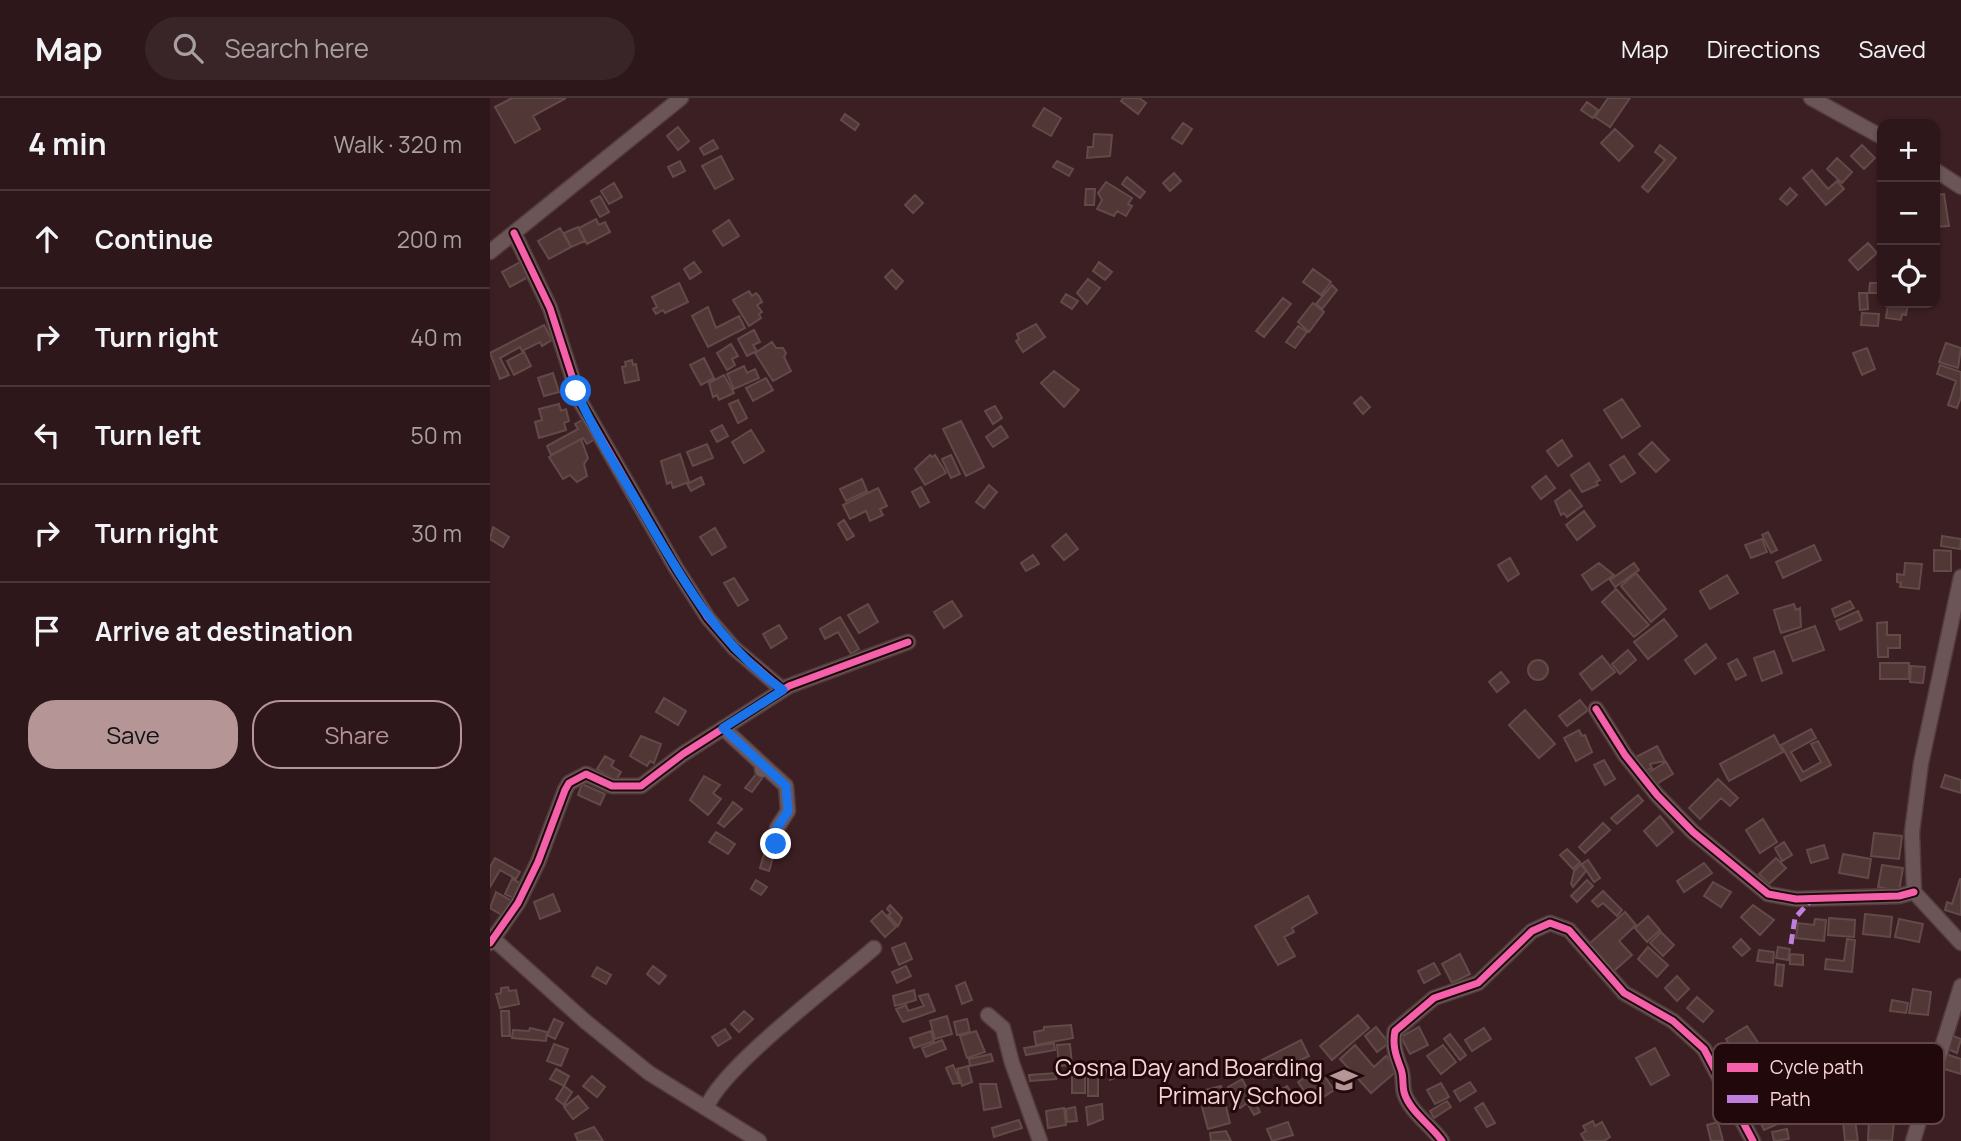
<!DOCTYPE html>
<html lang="en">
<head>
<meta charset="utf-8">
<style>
	body { margin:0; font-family:Manrope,sans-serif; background:#392427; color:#f1f3f6 }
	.controls { position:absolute; right:21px; top:21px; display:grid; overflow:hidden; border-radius:14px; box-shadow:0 2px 5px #0004 }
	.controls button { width:63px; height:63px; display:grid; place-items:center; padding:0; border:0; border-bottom:2px solid #483639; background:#2d171a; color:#f1f3f6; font:35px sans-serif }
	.stop { position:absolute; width:21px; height:21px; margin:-16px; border:5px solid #1a73e8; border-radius:50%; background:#fff }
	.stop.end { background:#1a73e8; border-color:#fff; box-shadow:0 2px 7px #0008 }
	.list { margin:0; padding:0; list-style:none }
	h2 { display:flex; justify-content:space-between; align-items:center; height:91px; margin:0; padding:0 28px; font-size:30px }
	h2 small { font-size:23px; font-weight:400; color:#a79fa2 }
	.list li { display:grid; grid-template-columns:46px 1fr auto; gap:21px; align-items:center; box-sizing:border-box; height:98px; padding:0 28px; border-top:2px solid #483639 }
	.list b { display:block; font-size:26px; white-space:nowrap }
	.list em { font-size:23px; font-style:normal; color:#a79fa2 }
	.actions { display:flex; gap:14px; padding:21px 28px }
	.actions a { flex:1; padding:16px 0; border:2px solid #b69597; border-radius:28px; text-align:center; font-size:24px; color:#b69597 }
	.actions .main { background:#b69597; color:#111 }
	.icon { flex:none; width:38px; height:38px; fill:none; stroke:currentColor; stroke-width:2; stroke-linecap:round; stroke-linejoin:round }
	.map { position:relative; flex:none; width:1471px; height:1043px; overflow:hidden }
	header { display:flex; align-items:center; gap:42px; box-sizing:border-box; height:98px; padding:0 35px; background:#2d171a; border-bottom:2px solid #483639 }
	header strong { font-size:33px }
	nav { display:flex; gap:38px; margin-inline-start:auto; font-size:24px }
	.search { width:490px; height:63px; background:#392427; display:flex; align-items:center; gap:18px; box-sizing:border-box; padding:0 24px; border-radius:38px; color:#a79fa2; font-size:26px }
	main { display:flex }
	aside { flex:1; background:#2d171a }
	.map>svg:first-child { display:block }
	.building { fill:#513837; stroke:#624a49; stroke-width:2 }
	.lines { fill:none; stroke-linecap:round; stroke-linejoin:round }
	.minor-casing { stroke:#533b3e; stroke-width:17 }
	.minor { stroke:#6b5557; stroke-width:14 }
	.quiet { stroke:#c07fdc; stroke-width:5; stroke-dasharray:10 5; stroke-linecap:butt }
	.cycleway-casing { stroke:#20080b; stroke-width:11 }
	.cycleway { stroke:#f560ab; stroke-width:7 }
	.route { stroke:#1a73e8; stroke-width:9 }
	.labels { text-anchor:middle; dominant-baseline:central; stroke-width:6; stroke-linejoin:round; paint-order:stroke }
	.poi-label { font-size:24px; fill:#f8d4d5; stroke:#20080b; text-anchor:end }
	.key { fill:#20080b; stroke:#614548; stroke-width:2 }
	.key-label { font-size:19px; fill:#f8d4d5 }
</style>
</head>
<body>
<header>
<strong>Map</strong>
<div class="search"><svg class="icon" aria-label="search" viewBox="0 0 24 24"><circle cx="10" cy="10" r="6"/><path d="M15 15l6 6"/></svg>Search here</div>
<nav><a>Map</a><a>Directions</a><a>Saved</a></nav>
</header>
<main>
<aside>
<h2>4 min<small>Walk · 320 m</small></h2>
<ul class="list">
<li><svg class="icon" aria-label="ahead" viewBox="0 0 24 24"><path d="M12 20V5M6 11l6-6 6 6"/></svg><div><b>Continue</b></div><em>200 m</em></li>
<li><svg class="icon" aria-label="right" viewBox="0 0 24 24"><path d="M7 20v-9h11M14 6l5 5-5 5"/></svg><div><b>Turn right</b></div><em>40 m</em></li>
<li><svg class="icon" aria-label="left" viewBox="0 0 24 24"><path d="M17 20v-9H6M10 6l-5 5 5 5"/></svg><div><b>Turn left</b></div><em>50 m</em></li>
<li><svg class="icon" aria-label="right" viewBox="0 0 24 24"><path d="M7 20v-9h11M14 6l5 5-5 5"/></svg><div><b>Turn right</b></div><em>30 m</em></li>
<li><svg class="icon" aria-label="arrive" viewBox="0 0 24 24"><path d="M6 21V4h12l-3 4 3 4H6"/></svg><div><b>Arrive at destination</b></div></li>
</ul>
<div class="actions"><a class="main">Save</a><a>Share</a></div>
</aside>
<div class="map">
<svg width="1471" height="1043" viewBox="0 0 1471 1043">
	<rect width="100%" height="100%" fill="#3c1f23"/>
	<path class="building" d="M22,0h54l-33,18 7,13 -25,14 -20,-36z
		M633,0h16l7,5 -8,11 -17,-13z
		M1118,0h22l-20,29 -15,-10z
		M1097,4l11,8 -5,8 -12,-8z
		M554,10l17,10 -10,18 -18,-10z
		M355,16l14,10 -4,6 -14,-10z
		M693,25l9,6 -10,15 -10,-6z
		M188,29l11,14 -11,9 -11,-14z
		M1125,31l18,17 -14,15 -18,-18z
		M604,36l18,1 -2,21 -23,2 1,-11h5z
		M223,42l5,8 -14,7 -4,-7z
		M1170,47l16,13 -28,34 -6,-5 23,-27 -10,-8z
		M1372,47l13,13 -11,11 -13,-13z
		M231,58l12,23 -18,10 -13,-23z
		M1347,60l15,14 -10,11 -15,-14z
		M190,63l5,10 -12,6 -5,-10z
		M567,63l16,8 -4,7 -16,-9z
		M1322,72l16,19 9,-8 7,8 -18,16 -23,-27z
		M684,75l7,8 -11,10 -7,-8z
		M637,79l18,15 -5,6 -18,-14z
		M616,84l26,16 -4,6 4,2 -6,10 -9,-5 -3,5 -17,-7 5,-9 -4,-7z
		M124,85l8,14 -13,7 -8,-13z
		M1300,90l7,7 -10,10 -7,-6z
		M596,91h9l-1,16h-9z
		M1454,96l5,32 -14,1v-32z
		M425,97l8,8 -10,10 -8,-8z
		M110,98l9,16 -9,5 -9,-16z
		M106,121l3,6 6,-3 5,10 -23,12 -8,-16z
		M239,122l10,16 -16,10 -10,-15z
		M88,129l7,14 -14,6 -7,-14z
		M70,130l11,19 -22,12 -11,-18z
		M1378,145l9,10 -19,17 -9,-10z
		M32,163l8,15 -20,11 -8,-15z
		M204,164l7,10 -11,7 -6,-10z
		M609,164l13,10 -7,8 -12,-9z
		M823,171l18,13 -10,13 -18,-13z
		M402,172l11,11 -7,8 -11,-12z
		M598,181l12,9 -13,16 -10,-11z
		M189,185l9,19 -23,11 -2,-3 -7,4 -3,-5 4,-2 -5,-10z
		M1380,185h12v10h-13z
		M842,187l5,5 -15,19 -6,-5z
		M259,193l3,5 4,-3 3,3 3,6 -5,3 5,7 -3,2 2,4 -12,8 -16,-26z
		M1369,195h8l1,16 -8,1z
		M576,196l12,7 -6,8 -11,-7z
		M793,200l8,6 -27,33 -8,-6z
		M823,205l11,9 -15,20 -11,-10z
		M1398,205h20l-2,12 -4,-1 -1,6 -15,-2z
		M218,209l8,21 23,-12 6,12 -37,19 -16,-31z
		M1372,215l17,1 -1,12 -17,-1z
		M546,226l9,13 -22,15 -7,-11 3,-2 -2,-5z
		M54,227l8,15 -10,6 -2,-4 -18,9 -2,-4 -20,11 9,17 -9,4 -10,-26z
		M808,228l9,6 -12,16 -9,-6z
		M264,232l6,12 -7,3 4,6 -10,5 -9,-17z
		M282,244l4,6h7l3,5 -2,4 7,14 -18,10 -18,-28z
		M1456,245l15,5 -3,20 -19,-6z
		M241,246l7,12 -6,3 3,6 -8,5 -10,-17z
		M1377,250l8,21 -13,6 -9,-22z
		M34,254l7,14 -17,9 -7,-14z
		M214,260l10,20 -13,7 -11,-20z
		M142,262l1,5 3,-1 3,16 -14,3 -3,-16 4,-1 -1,-4z
		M1450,267l21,7v25l-4,11 -9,-3 8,-24 -19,-7z
		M254,268l3,7 8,-4 4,9 -25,11 -7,-15z
		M564,273l25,19 -15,17 -23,-24z
		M63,275l6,19 -15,4 -6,-18z
		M234,277l10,18 -15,7 -2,-5 -4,2 -4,-14z
		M276,280l7,12 -20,11 -7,-13z
		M871,299l9,10 -7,7 -9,-11z
		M1132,301l18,27 -18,12 -18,-28z
		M248,302l9,18 -9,5 -9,-19z
		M69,306l2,7 5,-2 3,12 -5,2 2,7 -27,8 -4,-16 7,-2 -3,-11z
		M505,308l7,12 -9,6 -8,-13z
		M94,321l11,20 -8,5 -4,-6 -32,17 -4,-9 31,-17 -3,-5z
		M471,323l23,46 -18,9 -23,-47z
		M232,327l6,11 -11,6 -6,-11z
		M511,328l7,11 -15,10 -7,-10z
		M261,332l13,21 -20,12 -12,-21z
		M91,341l7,19 -4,6 3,12 -10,6 -7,-7 -7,4 -14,-22z
		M1072,342l10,16 -14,10 -11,-15z
		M1162,344l17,18 -13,12 -17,-18z
		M217,346l6,14 -20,8 -6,-14z
		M190,356l9,28 -16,6 -2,-6 -4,2 -6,-23z
		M440,357l2,2 3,-2 11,18 -21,12 -10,-16z
		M461,357l9,19 -9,4 -9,-19z
		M1134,358l11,17 -14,9 -11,-17z
		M1099,365l11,17 -4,2 2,3 -16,7 -11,-17z
		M1056,378l9,12 -14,11 -9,-12z
		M211,379l3,7 -13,7 -4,-7z
		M372,381l5,12 -21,10 -6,-12z
		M499,387l8,7 -13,16 -8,-6z
		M431,389l8,15 -9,5 -8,-15z
		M388,390l9,18 -7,3 3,6 -13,6 -4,-10 -16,8 -7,-14z
		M1080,392l12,16 -15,11 -3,-4 -3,2 -6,-14z
		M1094,413l11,15 -18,14 -11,-15z
		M354,422l10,16 -7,4 -9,-16z
		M3,429l16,10 -6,10 -13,-8z
		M225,430l11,19 -14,8 -12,-18z
		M1278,434l9,18 -6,3 -9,-18z
		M576,436l12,15 -14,11 -12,-14z
		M1452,438l19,3 -1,10 -19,-3z
		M1272,441l5,13 -16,6 -6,-13z
		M1324,447l7,15 -38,18 -7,-16z
		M1444,452l17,1v20h-17z
		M543,457l6,9 -13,7 -5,-8z
		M1020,460l9,16 -11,7 -10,-16z
		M1109,465l15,12 -22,15 -10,-15z
		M1144,465l5,7 -24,17 -5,-7z
		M1415,465l17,1 -3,25 -19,-2 1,-4 -4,-1v-8l7,1z
		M1146,475l30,36 -15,13 -30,-36z
		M1237,477l11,18 -28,16 -10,-18z
		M244,480l14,22 -10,6 -14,-23z
		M1126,491l33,36 -15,12 -32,-35z
		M462,503l10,15 -18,12 -10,-16z
		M1360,503l4,7 -19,9 -3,-8z
		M378,506l10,18 -19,11 -11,-18z
		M1304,506l2,6 4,-2 1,19 -20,6 -7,-23z
		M1368,513l4,9 -22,10 -4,-9z
		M350,519l19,32 -8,5 -13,-22 -13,7 -5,-10z
		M1174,521l13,17 -29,23 -14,-17z
		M1397,524v13h13v13h-12v9h-10l-1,-34z
		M289,527l8,13 -16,10 -8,-14z
		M1325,528l9,24 -31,11 -9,-24z
		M1216,546l10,14 -21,16 -10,-14z
		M1138,552l8,10 -16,14 -8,-10z
		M1284,553l8,22 -20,8 -8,-23z
		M1112,558l13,16 -23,18 -12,-16z
		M1247,561l9,16 -10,5 -8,-16z
		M1038 572a10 10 0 1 1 20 0a10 10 0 1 1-20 0Z
		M1390,565h29v16h-29z
		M1421,568l14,1 -2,16 -13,-1z
		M1011,574l8,10 -12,10 -8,-10z
		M174,600l22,13 -8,14 -22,-13z
		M1090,602l8,10 -21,16 -8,-10z
		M1035,612l30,34 -16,14 -30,-33z
		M1321,631l5,9 -25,14 12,20 18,-10 -10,-18 7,-3 13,24 -30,16 -20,-36z
		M1089,632l3,6 3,-1 7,17 -16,9 -12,-23z
		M1284,637l9,17 -54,29 -9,-17z
		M151,638l20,8 -7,19 -4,-2 -3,5 -17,-10z
		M1167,648l8,15 -15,3 2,4 -8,4 -8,-15z
		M115,658l9,5 -3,5 10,6 -5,8 -19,-11z
		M1114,662l11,19 -10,6 -11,-20z
		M1176,664l7,12 -20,12 -7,-12z
		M267,675l6,4 -11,15 -7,-4z
		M1455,677l16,5v13l-20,-6z
		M214,678l16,9 -7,8 8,6 -13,16 -18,-15z
		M1228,681l20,19 -8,8 -9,-8 -21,21 -11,-11z
		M92,686l23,10 -5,11 -22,-10z
		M1148,697l5,6 -26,23 -6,-6z
		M243,704l9,7 -18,18 -6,-4z
		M1170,718l13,16 -16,14 -13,-15z
		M1273,721l14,23 -17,11 -14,-23z
		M1113,725l7,7 -25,23 -6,-6z
		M226,734l19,12 -7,10 -19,-12z
		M1384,735l28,3 -3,23 -28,-3z
		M1294,744l8,13 -10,6 -7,-13z
		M1334,747l4,13 -17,5 -4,-13z
		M1077,751l13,13 -7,7 -13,-14z
		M275,753l9,3 -5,17 -9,-3z
		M1353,756l28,5 -3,19 -29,-5z
		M5,760l25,14 -4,7 -16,-9 -10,17v-20z
		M1286,760l10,10 -17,16 -10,-10z
		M1098,762l12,18 -6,4 -12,-18z
		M1214,765l8,10 -28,19 -7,-11z
		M1091,766l5,7 -13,16 -2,-3 3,-13z
		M1392,767l21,3 -4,23 -21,-4z
		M22,781l10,5 -7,15 -10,-5z
		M1470,781h1v36l-16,-5 2,-8 5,2z
		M266,782l11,7 -6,8 -10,-6z
		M1097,782l6,6 -16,16 -6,-6z
		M1223,784l18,10 -10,15 -17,-11z
		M1113,793l19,19 -5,6 -14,-13 -5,4 -6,-6z
		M6,794l18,10 -9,15 -15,-9z
		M63,796l7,17 -20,8 -6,-17z
		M818,798l9,17 -25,15 2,4 -10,5 11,19 -17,9 -23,-39z
		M400,807l12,13 -4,8 -10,-11 3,-2 -4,-4z
		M1263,807l21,15 -14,15 -19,-18z
		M392,813l14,16 -11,10 -14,-16z
		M1135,814l11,13 -17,16 13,14 -18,16 -24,-28z
		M1375,816l27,3 -2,20 -27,-3z
		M1158,818l12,14 -13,12 -12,-14z
		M1339,820l26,2 -1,17 -26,-2z
		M1325,821l11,1 -2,21 -28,-3 2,-15 16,2z
		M1409,821l24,5 -4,18 -24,-5z
		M1171,834l13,13 -11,11 -13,-13z
		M1251,841l9,10 -8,7 -9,-9z
		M1357,841l8,1 -3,32 -27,-3 1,-10 18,2z
		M415,845l7,16 -13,6 -7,-17z
		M1158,849l20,18 -11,12 -19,-18z
		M1288,849l12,2 -2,11 -12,-2z
		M1269,852l15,2 -1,11 -16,-2z
		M970,856l10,20 -18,9 -10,-19z
		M1300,856l13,1v10l-13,-1z
		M944,865l6,11 -16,9 -6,-12z
		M1287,866l7,1 -2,21 -7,-1z
		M163,868l13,10 -7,8 -12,-10z
		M416,868l5,10 -14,7 -5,-11z
		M107,869l14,8 -5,9 -14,-8z
		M1187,878l12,13 -12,12 -12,-13z
		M475,884l7,18 -10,4 -6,-18z
		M18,889l1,4 7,-1 3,14 -19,4 -4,-14 5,-1v-5z
		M1423,891l18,3 -3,23 -19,-2z
		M424,892l2,10 -21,6 -2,-10z
		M438,896l7,17 -32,11 -7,-13 10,-4 2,6 16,-5 -5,-10z
		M1207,899l16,14 -10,11 -16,-14z
		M1402,902l16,3 -2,10 -16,-2z
		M11,913h8l1,25h-8z
		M254,913l9,8 -14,13 -8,-8z
		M868,917l11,13 -37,32 -12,-14z
		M457,918l5,18 -17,5 -5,-18z
		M64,921l9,4 -8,16 -8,-4z
		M477,921l3,13 -13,3 -3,-13z
		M581,927l2,13 -37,7 -2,-13 10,-2v-3z
		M1257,928l12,18 -21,14 -12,-19z
		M886,929l13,16 -12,9 -12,-16z
		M929,929l9,18 -18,9 -9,-17z
		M40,930l17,4 -1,9 -34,-3 1,-8 16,1z
		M994,930l7,11 -19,12 -7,-11z
		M235,931l6,9 -13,8 -6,-9z
		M441,933l3,10 -20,7 -4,-10z
		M486,933l9,21 -18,6 -7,-22z
		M960,936l16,21 -6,5 -16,-21z
		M1461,937l10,4 -4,14 -11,-5z
		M452,942l4,9 -20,8 -4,-9z
		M811,942l8,16 -45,23 -8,-16z
		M564,945l1,7 -29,5 -2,-7z
		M64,946l14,5 -7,17 -14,-5z
		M580,946l2,21 -13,1 -2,-21z
		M865,947l19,22 12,-11 12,14 -27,23 -31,-34z
		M953,947l13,17 -15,12 -14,-18z
		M1165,950l14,27 -18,10 -15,-27z
		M501,956l2,7 -23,5 -1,-7z
		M1456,956l15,5v15l-20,-6z
		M627,963l5,14 -12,5 -5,-14z
		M463,967l7,18 -7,1 -7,-16z
		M478,968l4,16 -10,4 -5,-17z
		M829,970l15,22 -21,14 -15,-22z
		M66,971l13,7 -5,10 -14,-7z
		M566,975v6l-26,2 -1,-6z
		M582,977h13v18h-13z
		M102,978l13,11 -8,10 -14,-11z
		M598,978h10v20h-10z
		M752,981l18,33 -6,3 -7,-12 -7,5 -12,-21z
		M980,984l6,9 -16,10 -6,-10z
		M951,985l8,14 -14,7 -8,-14z
		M490,986h16l5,23 -17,3z
		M74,988l8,6 -8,13 -8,-6z
		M731,988l9,37 -22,6 -10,-37z
		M797,988l9,13 -8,5 -9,-13z
		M88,998l10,12 -15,11 -9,-12z
		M957,1003l4,6 -17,11 -4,-7z
		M993,1005l12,20 -8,4 -12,-19z
		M612,1006l1,15 -15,6 -2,-18z
		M585,1009l2,14 -10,1 -1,-13z
		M574,1010l2,17 -18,3 -2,-17z
		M1289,1012l5,11 -20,9 -5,-10z
		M529,1022l3,8 -28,9 -2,-9z
		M1365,1022l3,21h-13l-2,-19z
		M1379,1022l25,2 -2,19 -24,-1z
		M1103,1023l2,5 7,-4 8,15 -6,4h-19l-4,-7 5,-3 -3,-5z
		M798,1024l5,13 -21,6 -5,-12z
		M1228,1024l5,19h-12l-4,-16z
		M104,1029l9,14h-25l-3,-7z
		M1297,1031l2,10 -15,2 -2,-9z
		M736,1033l5,10h-20l-1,-8z"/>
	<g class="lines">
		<g class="minor-casing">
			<path id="minor" d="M1321,0l71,39
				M1445,72l26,17
				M24,135l36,75 30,93 96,167 32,50 26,30 49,42
				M0,154l191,-154
				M1471,479l-40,186 -9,69 2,60 47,51
				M1106,611l29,46 32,40 36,37 75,62 28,5 103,-3 15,-4
				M233,630l39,36v6
				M272,666l24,22 2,25 -11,17 -1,15
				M0,838l96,86 63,51 110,68
				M0,845l28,-40 20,-41 27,-72 4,-7 17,-9 26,12h29l42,-32 106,-68 119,-44
				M498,917l15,13 9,35 28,78
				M217,1009c14,-39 131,-127 167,-159
				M952,1043c-11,-16 -33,-30 -38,-49 -2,-8 0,-15 -3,-23 -5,-13 -9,-24 -6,-38l39,-33 44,-15 54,-52 18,-8 19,7 55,63 49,28 31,28 49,92
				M1423,1043l48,-155"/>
		</g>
		<use href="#minor" class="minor"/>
		<path class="quiet" d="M1301,846l4,-26 18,-20"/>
		<g class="cycleway-casing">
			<path id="cycleway" d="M24,135l36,75 30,93 96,167 32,50 26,30 49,42
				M1106,611l29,46 32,40 36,37 75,62 28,5 103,-3 15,-4
				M0,845l28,-40 20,-41 27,-72 4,-7 17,-9 26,12h29l42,-32 106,-68 119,-44
				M952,1043c-11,-16 -33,-30 -38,-49 -2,-8 0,-15 -3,-23 -5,-13 -9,-24 -6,-38l39,-33 44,-15 54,-52 18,-8 19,7 55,63 49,28 31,28 49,92"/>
		</g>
		<use href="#cycleway" class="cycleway"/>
	</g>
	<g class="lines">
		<path class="route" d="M86,293c17,38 39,74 60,109 41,70 79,143 147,190l-60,38 63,58 2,25 -11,17 -1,16"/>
	</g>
	<defs>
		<g id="school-bare" transform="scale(2.1)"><path d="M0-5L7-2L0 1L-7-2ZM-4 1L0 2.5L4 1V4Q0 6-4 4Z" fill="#b69597" stroke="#20080b" stroke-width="2.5" paint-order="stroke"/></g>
	</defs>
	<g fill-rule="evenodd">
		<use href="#school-bare" x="854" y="982"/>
	</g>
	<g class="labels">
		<g class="poi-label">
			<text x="833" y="968">Cosna Day and Boarding<tspan x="833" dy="28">Primary School</tspan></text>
		</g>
	</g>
	<rect x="1223" y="945" width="231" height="81" rx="10" class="key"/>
	<rect x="1237" y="965" width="31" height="9" fill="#f560ab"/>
	<rect x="1237" y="997" width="31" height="8" fill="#c07fdc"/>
	<g class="key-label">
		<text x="1280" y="976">Cycle path</text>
		<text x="1280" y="1008">Path</text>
	</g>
</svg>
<div class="controls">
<button>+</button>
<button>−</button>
<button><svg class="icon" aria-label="locate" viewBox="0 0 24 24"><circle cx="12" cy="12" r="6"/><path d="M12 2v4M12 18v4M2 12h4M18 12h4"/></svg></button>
</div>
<div class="stop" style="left:86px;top:293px"></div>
<div class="stop end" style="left:286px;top:746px"></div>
</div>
</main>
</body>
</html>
